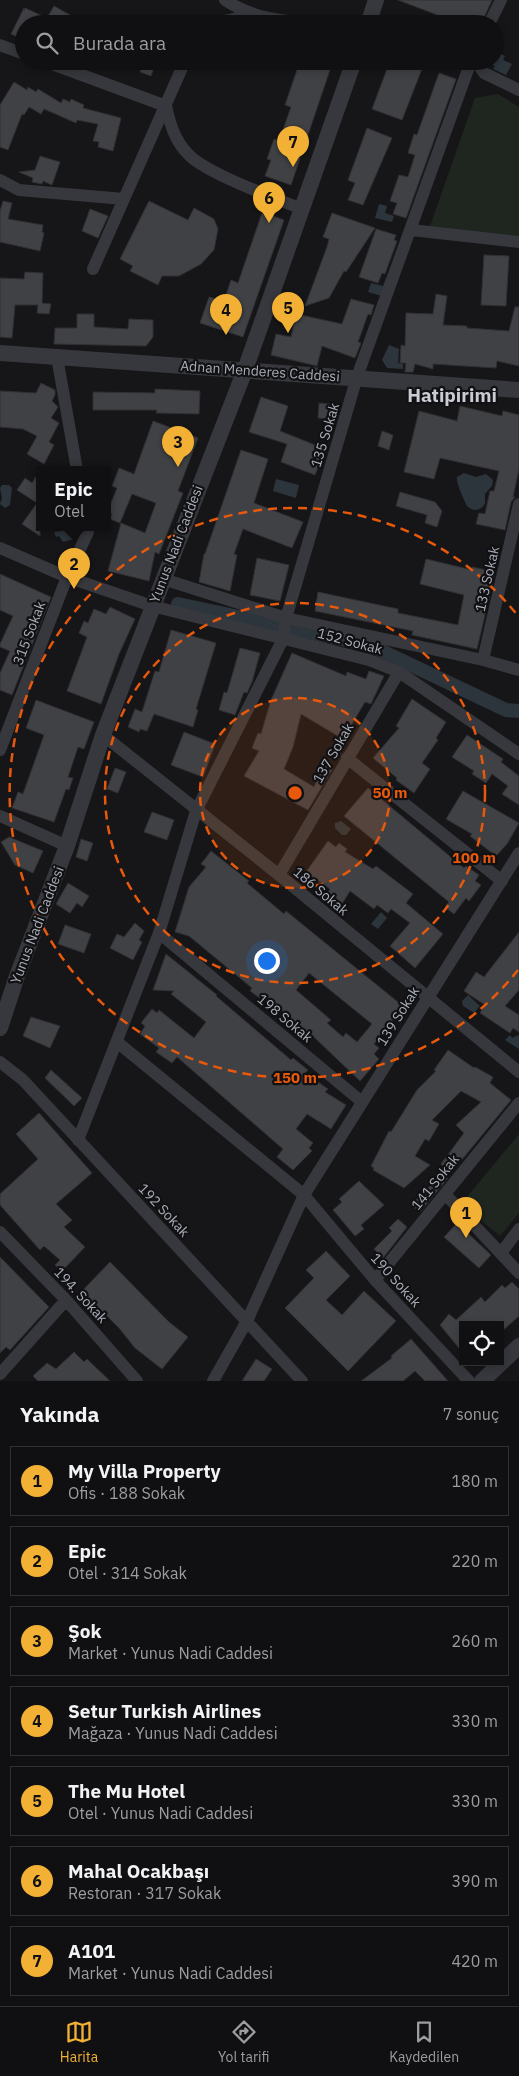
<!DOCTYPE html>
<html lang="tr">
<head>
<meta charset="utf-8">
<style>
	body { margin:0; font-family:"IBM Plex Sans",sans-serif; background:#19191b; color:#f1f3f6 }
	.controls { position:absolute; right:15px; bottom:15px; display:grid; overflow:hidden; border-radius:0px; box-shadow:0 2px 8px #0003 }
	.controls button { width:45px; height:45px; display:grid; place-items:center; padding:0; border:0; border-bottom:1px solid #303032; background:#101012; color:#f1f3f6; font:25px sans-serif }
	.you { position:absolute; left:266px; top:960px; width:18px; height:18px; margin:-12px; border:4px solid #fff; border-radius:50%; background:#1a73e8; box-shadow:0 0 0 8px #1a73e833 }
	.badge { display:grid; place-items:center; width:32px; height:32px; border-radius:50%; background:#f2b134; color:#111; font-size:16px; font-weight:700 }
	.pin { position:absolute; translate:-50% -41px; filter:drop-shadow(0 1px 2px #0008) }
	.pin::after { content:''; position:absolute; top:26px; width:18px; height:15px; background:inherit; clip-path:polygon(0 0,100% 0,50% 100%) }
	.popup { position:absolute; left:36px; top:466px; width:75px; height:65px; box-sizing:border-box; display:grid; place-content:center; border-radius:0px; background:#101012; filter:drop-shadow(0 1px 4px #0005); font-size:16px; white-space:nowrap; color:#9c9d9f }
	.popup b { font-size:19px; color:#f1f3f6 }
	.popup::after { content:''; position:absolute; left:50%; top:100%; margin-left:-10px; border:10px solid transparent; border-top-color:#101012 }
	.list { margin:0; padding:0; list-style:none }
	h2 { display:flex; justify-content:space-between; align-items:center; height:65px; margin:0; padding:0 20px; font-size:21px }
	h2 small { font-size:16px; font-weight:400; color:#9c9d9f }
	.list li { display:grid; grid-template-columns:32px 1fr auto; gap:15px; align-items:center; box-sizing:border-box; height:70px; margin:0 10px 10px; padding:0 10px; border:1px solid #303032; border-radius:0px }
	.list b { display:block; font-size:19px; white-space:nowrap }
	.list p { margin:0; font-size:16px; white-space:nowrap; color:#9c9d9f }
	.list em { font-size:16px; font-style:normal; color:#9c9d9f }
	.icon { flex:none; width:28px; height:28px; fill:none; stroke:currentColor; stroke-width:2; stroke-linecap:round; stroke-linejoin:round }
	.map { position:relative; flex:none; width:519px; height:1381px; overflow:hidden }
	.search { position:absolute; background:#101012; box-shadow:0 2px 8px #0003; left:15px; right:15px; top:15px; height:55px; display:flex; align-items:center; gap:12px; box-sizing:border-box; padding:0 18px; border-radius:28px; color:#9c9d9f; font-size:19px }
	.sheet { height:625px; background:#101012 }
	nav { display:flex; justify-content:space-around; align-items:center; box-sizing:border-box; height:70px; border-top:1px solid #303032; background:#101012; font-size:14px; color:#9c9d9f }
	nav a { display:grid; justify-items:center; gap:2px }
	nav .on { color:#f2b134 }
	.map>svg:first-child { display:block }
	.green { fill:#1e261f }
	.water { fill:#2c353c }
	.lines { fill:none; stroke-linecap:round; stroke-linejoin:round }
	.canal { stroke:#2c353c; stroke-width:14 }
	.building { fill:#404145; stroke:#303034; fill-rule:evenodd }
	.minor { stroke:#37383d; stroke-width:12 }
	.tertiary { stroke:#37383d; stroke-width:16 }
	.ring { fill:none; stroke:#e8590c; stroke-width:2.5; stroke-dasharray:9 6 }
	.labels { text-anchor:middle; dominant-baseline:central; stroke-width:4.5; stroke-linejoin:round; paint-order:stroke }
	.street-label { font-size:14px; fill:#a8adb8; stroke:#111113 }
	.district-label { font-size:19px; font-weight:bold; fill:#c9ccd4; stroke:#111113 }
	.centre { fill:#e8590c; stroke:#111113; stroke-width:2.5 }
	.ring-label { font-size:15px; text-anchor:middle; font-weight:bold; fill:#e8590c; stroke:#111113; stroke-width:4.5; stroke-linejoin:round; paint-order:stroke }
</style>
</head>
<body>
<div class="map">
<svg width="519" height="1381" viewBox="0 0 519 1381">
	<rect width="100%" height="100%" fill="#161618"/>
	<path class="green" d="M498,94l21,13v134l-90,-12 46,-131z
		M519,1134v79l-19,23 -39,-32z"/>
	<path class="water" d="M497,52l8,4 -2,4 9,4 -6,11 -13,-6 2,-3 -4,-2 4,-3z
		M379,204l8,2 -2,7 9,3 -2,6 -17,-4z
		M386,278l4,1 -5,18 -17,-5 3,-9 12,3z
		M389,345l10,4 -1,14 5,1v5l-16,-1 -5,-8z
		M464,473l12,4 10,-3 7,6 -1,6 -7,8v10c-5,7 -12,8 -18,2 -3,-6 -11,-23 -10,-29z
		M276,479l23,6 -3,13 -23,-7z
		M2,485h7l3,3 -2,17 -5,3 -5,-4 2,-6 -2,-10z
		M62,528h16l-4,11 -11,3 -4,-6 -3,1 -2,-5 7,-1z
		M341,821l10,8 -5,6h-4l-7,-7v-5z
		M381,912l6,6 -9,11 -7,-5z
		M468,995l12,11 -6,7 -11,-7 -1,-5z
		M510,1035l2,3 7,-3v14l-14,-9z"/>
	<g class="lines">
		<path class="canal" d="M178,604l191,41 137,65 13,1"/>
	</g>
	<path class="building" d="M398,0h94l-11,24h-35l2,-5z
		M54,6l32,18h-62v16l-13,-6 13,-26v3l1,-3 22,10z
		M144,61l12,1 -5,14 -11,-4z
		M278,61h55l-42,124 -26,-9 6,-16 -4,-1 7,-20 5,2 12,-34 -6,-2 12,-35 -19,-7z
		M390,61h35l-23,59 -30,-11z
		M439,73l17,6 -50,139 -13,-4 4,-11 -7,-2 9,-26 9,2 7,-22 -7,-2 6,-19 3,1z
		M14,82l13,8 1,-3 8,5 2,-3 23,14 2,-4 7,3 1,-3 13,6 -1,3 38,10 -8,33 -15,-4 1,-5 -6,-1 5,-17 -21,-4 -1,3 -32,-14 -3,5 -12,-7 -5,8 -2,-1 -14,36 -8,-3v-42z
		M367,128l25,10 -29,67 -15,-5 7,-17 -7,-3z
		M40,156l20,6 -8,23 -9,-4 -1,3 -10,-2 1,-4 -14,-6 16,-2z
		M3,201l9,2 -4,16 35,6 -1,7 2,1 -4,18 -40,-9v-31z
		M149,201l39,19 6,-12 20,11 4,10 -4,21 -13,14 -22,12h-17l-4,9 -28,-14 3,-5 -13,-7z
		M264,207l11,4 -2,5 11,4 -41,117 -43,-14 9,-26 15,4 7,-21 7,3z
		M90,209l18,7 -10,22 -16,-7z
		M332,213l43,15 -29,44 -2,-1 -15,27 -24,8 22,-59 2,-8 -6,-2z
		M376,229l20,6 -2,5 3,1 -12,33 -3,-1 -4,10 -19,-6z
		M484,255l25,1 -3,50 -25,-1z
		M25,272l18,1 -1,30 9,1 -2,10 -12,-1 1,-8h-23l-3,33 -12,-1v-59l24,1z
		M436,294l11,2 -4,29 24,1v2l42,3 6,-24h4v59l-22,-5 -1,7 -63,-4v5l-18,-5 -2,8h-8l1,-9h-6l1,-18 4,1 1,-33 27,1z
		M351,299l23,6 -3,10 -3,-1 -10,28 3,1 -6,15 -33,-12 -5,20 -46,-11 5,-21 15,3 5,-23 46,10z
		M77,314h17v13l34,2 1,-10 24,1v17l-7,9 -92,-2 1,-16h22z
		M41,383l14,7v5l-3,6 6,6 -7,11 8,5 -10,19 5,3 -10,19 -17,-10 10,-18 -14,-7 -23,-2v-36l36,2z
		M155,389l45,2 -1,23 -43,-1 1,-3h-64v-18l62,1z
		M261,397l27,9 -8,25 45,18 -10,26 -34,-13 6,-18 -38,-12z
		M319,403l18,2 -1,15 -18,-2z
		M460,406l42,10 1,-5 16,4v54l-6,28h2l-4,5 -6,28 -29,-6 3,-11 6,1 5,-23h4l5,-20 -59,-13 -6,21 -30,-7 15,-61 38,10z
		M153,421l45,17 -20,53 5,2 -24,61 -4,-2 -6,29 -41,-10 13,-48 24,10 11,-30 -24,-9 -12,29 -10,-4 2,-5 -4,-4 9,-22 -5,-2 7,-18 15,6z
		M382,431l11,4 -4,15 -11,-4z
		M241,450l27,9 -14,44 49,19 -11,26 -49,-19 -9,25 3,1 -7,36 -31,-9 5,-28h1z
		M40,470v66l-18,-12 15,-21 -20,-13 8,-12 7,5z
		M400,492l35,10 7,9 -5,16 -12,-4 2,-8 -31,-9z
		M257,558l32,7 -9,36 -30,-6z
		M426,559l46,11v-3l23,5 -18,77 -65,-14 1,-4 -98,-20 3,-19 80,17v4l60,12 6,-30 -44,-11z
		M0,574l51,23 -39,98 -12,-5v-17l10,-22 -10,-4v-3l13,-28 -13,-6z
		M110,607l25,12 -16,35 -18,50 -34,-13 20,-54 -8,-4 5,-12 4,2 6,-14 12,5z
		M171,630l45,13 -20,66 2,1 -5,17 -39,-13 -7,17 -7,-2 -1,3 -11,-5 7,-18 7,3 13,-41 4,1z
		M240,648l20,5 -8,29 -5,11 -3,-1 -9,23 -16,-5 5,-18 3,1z
		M292,653l54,23 1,-4 19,7 3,-8 15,5 -13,28 -6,-2 -22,37 -42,-25 -8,33 -9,22 30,18 10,-22 9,3 -25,42 -64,-34 15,-25 -7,-3 6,-15 3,1 10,-34z
		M412,699l34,23 -10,16 2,2 -16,23 8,6 -16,24 -18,-13 1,-2 -24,-20 26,-30 -3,-2z
		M36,700l58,22 -10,27 -6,-2 -10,30 5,1 -4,12 -3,-1 -12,33 -42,-14 6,-16 5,2 21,-59 -18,-7z
		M184,732l31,12 -12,33 -32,-12z
		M467,735l36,24 -2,3 18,14v29l-17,-11 6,-8 -16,-12 -6,9 -14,-9 2,-3 -22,-14z
		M115,768l11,4 -8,21 -11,-4z
		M368,788l96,80 2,-2 13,9 -4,6 6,4 -12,16 -3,-3 -12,16 -9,-7 4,-5 -105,-86z
		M463,791l56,32 -12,21 -11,12 -26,-20 2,-2 -26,-15z
		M152,812l22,8 -7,20 -23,-8z
		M9,837l34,14 -10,22 -18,-8 -14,-23z
		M81,839l12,4 -6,18 -11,-4z
		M328,841l8,6 3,-4 8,6 -2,3 28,17 3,-3 37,28 -7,9 37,31 -28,34 -25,-22 20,-23 -19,-14 -3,4 -11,-8 -3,4 -24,-18 -10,16 -15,-9 5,-9 -24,-17z
		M211,851l38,30 -2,2 37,31 2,-3 118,96 -30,37 5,4 -5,6 5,5 -19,22 -45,-43 -35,-28 -1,2 -29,-21 2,-3 -63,-52 -14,-4 14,-45 17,-20 -5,-3zM309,973l63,51 -15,18 -11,-9 -3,4 -16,-14 4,-3 -35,-30z
		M68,883l21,13 -7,11 -5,-4 -7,10 -14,-9z
		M135,923l9,8 -5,9 3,2 -9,18 -23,-12 7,-14 7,3z
		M65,925l26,9 -7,19 -26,-9z
		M519,932v58l-14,16 14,9v17l-6,-4 -3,5 -30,-20 5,-8 -21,-14 12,-19 8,5z
		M166,954l51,41 -1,1 75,64 2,-2 15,12 -3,3 23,16 -3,3 21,13 -15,24 -24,-15 -11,15 17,14 -4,5 3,3 -19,19 -16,-13 6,-8 -106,-92 -5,6 -16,-11 3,-4 -19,-14 5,-8 -4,-3 11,-14 5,4 2,-3 35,28 12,-16 -35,-28 3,-3 -21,-1z
		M31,1017l29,9 -10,22 -27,-12z
		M448,1050l26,18 1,-1 18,10 -3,6 21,17 -61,74 -9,-10 23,-31 -8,-8 25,-23 -20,-11 -29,29 7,4 -10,17 -4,-2 -10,17 15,9 -26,23 -31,-18 1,-2 -3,-2 18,-35 2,1 26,-42 19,-19 -2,-1z
		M51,1070l31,28 -8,8 -29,-28z
		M39,1113l53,60 -36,31 16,16 -8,7 21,20 -23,24 -7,-6 5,-5 -16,-14 -4,4 -40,-45v-11l38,-35 -22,-25z
		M442,1174l6,4 -28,34 -9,-7z
		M359,1181l25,24 -23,20 3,4 -9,7 -22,-26 9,-8 -3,-3z
		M398,1219l9,8 -24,31 -9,-9 18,-18 -3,-3z
		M457,1223l34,32 -12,13 -35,-31z
		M326,1251l24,25 -24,24 16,15 22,-24 32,30 -48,50 -63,-63 29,-30 -8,-8z
		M0,1257l49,50 -39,43 -4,-3 -6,6z
		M110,1262l59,60 19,15 -26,32 -27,-21 -16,-20 -37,-37z
		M512,1282l7,7v27l-19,17v-8h-37v28l-23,-28 9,-11 7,6 25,-23 4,5 17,-17 3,3z
		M411,1339l37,42h-23l-10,-10 -12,10h-42l31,-23 -1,-2z
		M74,1352l10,10 3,-3 23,22h-72l-5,-5 14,-13 9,6z
		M256,1359l16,10 -8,12h-22z"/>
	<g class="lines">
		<path class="minor" d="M225,0c29,19 57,21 90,24
			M212,24l42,-10
			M489,24l12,-24
			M0,45l24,9
			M44,61l122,45c4,18 9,35 22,48 17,19 87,44 114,55
			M476,61l8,12 35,17
			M0,180l19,10 105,9
			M411,230l108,12
			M93,269l92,-208
			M57,357l20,113
			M0,548l67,29 85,29 217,54 30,12 120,82
			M163,579l123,39 197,42 36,10
			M483,660l36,-156
			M103,735l176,140 240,197
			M0,750l67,-173 21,-45v-4
			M347,758l155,123
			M0,816l67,30
			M279,875l120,-203
			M159,933l203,169
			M117,1042l187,153 71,85 94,101
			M0,1062l23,18 279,301
			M78,1140l81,-207 37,-122 87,-172 3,-21 71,-241 114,-316
			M445,1194l74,79
			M0,1232l66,68 71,81
			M501,1253l18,-24
			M375,1280l144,-177
			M0,1374l66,-74
			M213,1381l34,-60 57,-126 215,-342"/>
		<path class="tertiary" d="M368,24l8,-24
			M0,353l519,37
			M0,1028l17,-52 50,-130 36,-111 142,-365 109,-309
			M482,1381l37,-35"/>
	</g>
	<circle cx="295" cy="793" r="95" fill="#e8590c" fill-opacity=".12"/>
	<g class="ring">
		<circle cx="295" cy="793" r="95"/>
		<circle cx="295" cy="793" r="190"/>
		<path d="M518 970A285 285 0 1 1 518 616"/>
	</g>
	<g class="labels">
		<g class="street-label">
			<text transform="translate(260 371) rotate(4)">Adnan Menderes Caddesi</text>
			<text transform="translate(325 435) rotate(-73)">135 Sokak</text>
			<text transform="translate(176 544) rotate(-69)">Yunus Nadi Caddesi</text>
			<text transform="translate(487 579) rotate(-77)">133 Sokak</text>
			<text transform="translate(29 633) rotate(-69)">315 Sokak</text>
			<text transform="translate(350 641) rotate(15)">152 Sokak</text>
			<text transform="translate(333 753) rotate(-60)">137 Sokak</text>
			<text transform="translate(321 891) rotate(40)">186 Sokak</text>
			<text transform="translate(37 925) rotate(-69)">Yunus Nadi Caddesi</text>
			<text transform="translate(398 1016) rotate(-58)">139 Sokak</text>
			<text transform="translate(285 1018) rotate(40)">198 Sokak</text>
			<text transform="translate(435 1182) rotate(-51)">141 Sokak</text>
			<text transform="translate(164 1210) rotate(47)">192 Sokak</text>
			<text transform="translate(396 1280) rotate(48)">190 Sokak</text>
			<text transform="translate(81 1295) rotate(47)">194. Sokak</text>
		</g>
		<g class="district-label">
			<text x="452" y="395">Hatipirimi</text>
		</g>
	</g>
	<circle cx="295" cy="793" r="8" class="centre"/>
	<g class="ring-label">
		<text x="390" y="798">50 m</text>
		<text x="474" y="863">100 m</text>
		<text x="295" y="1083">150 m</text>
	</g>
</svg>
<div class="controls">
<button><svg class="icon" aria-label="locate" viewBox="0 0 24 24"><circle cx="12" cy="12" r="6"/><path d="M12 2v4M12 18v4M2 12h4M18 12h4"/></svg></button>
</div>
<div class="you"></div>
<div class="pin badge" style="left:466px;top:1238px">1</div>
<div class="pin badge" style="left:74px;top:589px">2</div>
<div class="popup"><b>Epic</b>Otel</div>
<div class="pin badge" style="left:178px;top:467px">3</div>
<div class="pin badge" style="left:226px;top:335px">4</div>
<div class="pin badge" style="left:288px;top:333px">5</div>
<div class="pin badge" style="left:269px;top:223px">6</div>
<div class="pin badge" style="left:293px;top:167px">7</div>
<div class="search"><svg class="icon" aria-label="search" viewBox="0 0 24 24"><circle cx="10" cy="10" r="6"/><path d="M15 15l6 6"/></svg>Burada ara</div>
</div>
<section class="sheet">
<h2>Yakında<small>7 sonuç</small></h2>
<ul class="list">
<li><span class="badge">1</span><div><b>My Villa Property</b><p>Ofis · 188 Sokak</p></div><em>180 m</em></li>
<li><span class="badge">2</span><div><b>Epic</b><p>Otel · 314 Sokak</p></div><em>220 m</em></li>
<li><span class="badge">3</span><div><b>Şok</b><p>Market · Yunus Nadi Caddesi</p></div><em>260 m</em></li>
<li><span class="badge">4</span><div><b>Setur Turkish Airlines</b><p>Mağaza · Yunus Nadi Caddesi</p></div><em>330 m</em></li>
<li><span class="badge">5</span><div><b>The Mu Hotel</b><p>Otel · Yunus Nadi Caddesi</p></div><em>330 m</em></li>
<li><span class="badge">6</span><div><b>Mahal Ocakbaşı</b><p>Restoran · 317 Sokak</p></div><em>390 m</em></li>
<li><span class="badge">7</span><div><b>A101</b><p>Market · Yunus Nadi Caddesi</p></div><em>420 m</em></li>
</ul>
</section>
<nav>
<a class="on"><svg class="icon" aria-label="map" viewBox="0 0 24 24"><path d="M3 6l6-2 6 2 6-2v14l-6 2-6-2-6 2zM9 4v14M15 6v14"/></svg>Harita</a>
<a><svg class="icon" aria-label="directions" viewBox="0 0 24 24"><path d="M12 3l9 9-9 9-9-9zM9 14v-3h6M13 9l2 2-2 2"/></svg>Yol tarifi</a>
<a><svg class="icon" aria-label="saved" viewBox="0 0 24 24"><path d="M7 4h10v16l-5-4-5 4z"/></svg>Kaydedilen</a>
</nav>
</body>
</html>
